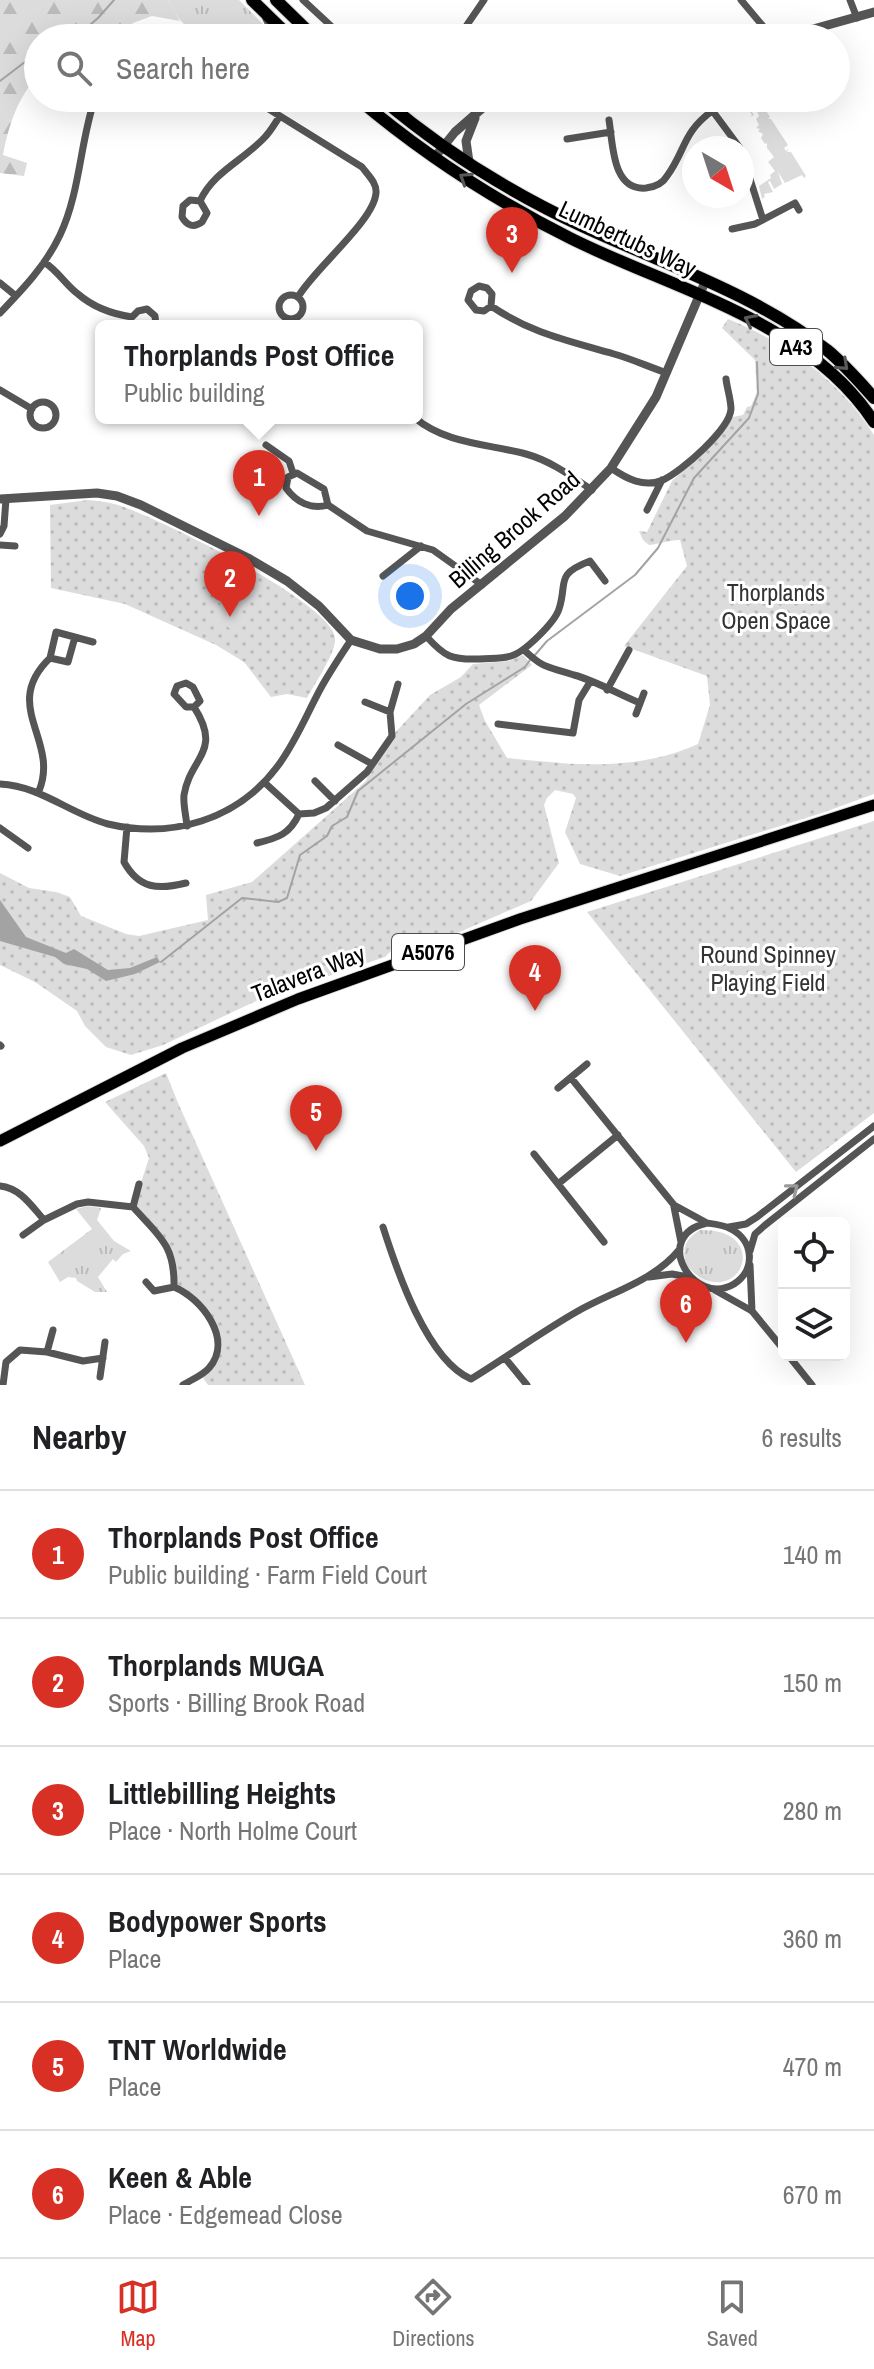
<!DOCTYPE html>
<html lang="en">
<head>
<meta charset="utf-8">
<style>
	body { margin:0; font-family:"Archivo Narrow",sans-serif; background:#f2f2f2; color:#202124 }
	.controls { position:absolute; right:24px; bottom:24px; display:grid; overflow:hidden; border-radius:12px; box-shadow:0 8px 32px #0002 }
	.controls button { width:72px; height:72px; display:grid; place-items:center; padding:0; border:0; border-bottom:2px solid #e0e0e0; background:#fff; color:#202124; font:40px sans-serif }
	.compass { position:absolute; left:682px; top:136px; width:72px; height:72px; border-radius:50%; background:#fff; box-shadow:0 8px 32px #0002; rotate:141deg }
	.you { position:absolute; left:410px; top:596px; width:28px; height:28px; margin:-20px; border:6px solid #fff; border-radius:50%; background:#1a73e8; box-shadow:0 0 0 12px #1a73e833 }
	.badge { display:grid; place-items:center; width:52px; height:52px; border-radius:50%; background:#d93025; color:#fff; font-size:26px; font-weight:700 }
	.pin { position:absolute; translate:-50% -66px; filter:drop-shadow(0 2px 4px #0008) }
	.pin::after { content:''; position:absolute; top:42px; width:28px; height:24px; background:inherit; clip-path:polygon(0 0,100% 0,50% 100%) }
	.popup { position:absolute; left:95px; top:320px; width:328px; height:104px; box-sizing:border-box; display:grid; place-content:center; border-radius:12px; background:#fff; filter:drop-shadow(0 2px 6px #0005); font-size:26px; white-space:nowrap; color:#757577 }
	.popup b { font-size:30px; color:#202124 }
	.popup::after { content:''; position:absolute; left:50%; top:100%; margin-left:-16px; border:16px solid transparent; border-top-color:#fff }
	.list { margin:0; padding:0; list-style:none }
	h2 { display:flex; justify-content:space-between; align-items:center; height:104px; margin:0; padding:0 32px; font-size:34px }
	h2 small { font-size:26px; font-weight:400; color:#757577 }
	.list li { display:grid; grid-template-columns:52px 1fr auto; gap:24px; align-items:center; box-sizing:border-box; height:128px; padding:0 32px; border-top:2px solid #e0e0e0 }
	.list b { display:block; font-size:30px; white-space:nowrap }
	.list p { margin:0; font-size:26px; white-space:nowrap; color:#757577 }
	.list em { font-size:26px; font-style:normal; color:#757577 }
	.icon { flex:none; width:44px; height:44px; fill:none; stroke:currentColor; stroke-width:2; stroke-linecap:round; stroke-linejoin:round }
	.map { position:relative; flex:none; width:874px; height:1385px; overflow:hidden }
	.search { position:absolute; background:#fff; box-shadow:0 8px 32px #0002; left:24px; right:24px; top:24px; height:88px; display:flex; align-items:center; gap:20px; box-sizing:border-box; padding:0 28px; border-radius:44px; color:#757577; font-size:30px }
	.sheet { height:872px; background:#fff }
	nav { display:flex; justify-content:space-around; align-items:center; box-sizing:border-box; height:112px; border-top:2px solid #e0e0e0; background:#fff; font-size:22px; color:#757577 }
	nav a { display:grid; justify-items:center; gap:4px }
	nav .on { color:#d93025 }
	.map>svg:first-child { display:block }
	.grass { fill:url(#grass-tufts) }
	.forest { fill:url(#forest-firs) }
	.park { fill:url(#park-dots) }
	.garden { fill:#dcdcdc }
	.water { fill:#a3a3a3 }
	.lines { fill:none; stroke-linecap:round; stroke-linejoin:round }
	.stream { stroke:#a3a3a3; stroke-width:2 }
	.primary-casing { stroke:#dbdbdb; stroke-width:13 }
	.trunk-casing { stroke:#dbdbdb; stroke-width:14 }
	.minor { stroke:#555; stroke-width:7 }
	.tertiary { stroke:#555; stroke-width:9 }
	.primary { stroke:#000; stroke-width:11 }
	.trunk { stroke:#000; stroke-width:12 }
	.oneway { stroke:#595959 }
	.oneway2 { stroke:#999 }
	.labels { text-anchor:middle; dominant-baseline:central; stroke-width:6; stroke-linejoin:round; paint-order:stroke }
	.shield { fill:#fff; stroke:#4c4c4c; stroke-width:2 }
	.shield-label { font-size:22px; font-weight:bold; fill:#000 }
	.street-label { font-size:24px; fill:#000; stroke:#fff }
	.park-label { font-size:24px; fill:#333; stroke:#fff }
</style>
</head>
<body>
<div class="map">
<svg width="874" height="1385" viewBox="0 0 874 1385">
	<defs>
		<pattern id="grass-tufts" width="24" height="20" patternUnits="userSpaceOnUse" patternTransform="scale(2)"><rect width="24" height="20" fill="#dcdcdc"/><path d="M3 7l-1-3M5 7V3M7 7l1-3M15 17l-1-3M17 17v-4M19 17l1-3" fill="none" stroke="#bbb"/></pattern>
		<pattern id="forest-firs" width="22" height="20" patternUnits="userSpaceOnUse" patternTransform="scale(2)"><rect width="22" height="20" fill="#dcdcdc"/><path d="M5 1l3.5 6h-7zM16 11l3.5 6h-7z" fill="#bbb"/></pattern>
		<pattern id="park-dots" width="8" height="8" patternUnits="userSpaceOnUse" patternTransform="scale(2)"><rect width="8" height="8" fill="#dcdcdc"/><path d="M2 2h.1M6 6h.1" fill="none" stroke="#bbb" stroke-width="1.8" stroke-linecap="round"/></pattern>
	</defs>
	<rect width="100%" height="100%" fill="#fff"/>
	<path class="grass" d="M168,0h71l25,25 -15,13c-43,0 -59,5 -81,-38z
		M88,1206l13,2 -4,12 17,21 17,10 -8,3 -7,8 -3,-3 -15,18 9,15h-12l-18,-11 -1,-3 -8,-1 -8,5 -12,-20 44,-33 -16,-20z
		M700,1230c78,-1 35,89 -14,35 -4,-17 -1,-26 14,-35z"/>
	<path class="forest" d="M0,0h168l12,21 -28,-5 -19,7 -18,15h-77v39c-20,18 -30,51 -35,78l24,8 -3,13 -24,-3z"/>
	<path class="park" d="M728,319c59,24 111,61 146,116v359l-52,19 -202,63 -40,-12 -15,-32 11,-34 -3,-4 -18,-4 -8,8 -3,7 15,58 -28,38 -76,33 -46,-1 -24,24 -127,43 -95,45 -32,10 -25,-8 -21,-21 -8,-15 -42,-29 -35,-17v-92l29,15 27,4 14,5 11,19 45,18 13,2 69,-16 -2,-25 46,-13 114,-101 6,-17 20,-28 38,-41 31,-18 12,-13 36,-3 14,-6 9,10 -53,40 6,16 22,37c65,7 129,14 191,-14l12,-39 -3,-29 -83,-30 63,-80 -7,-26c-12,0 -20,4 -31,5l-6,-5 -4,-9 8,1 25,-51 35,-32 26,-32 10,-2 4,-8 4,-1 6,-14 -2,-32 -33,-32z
		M88,500c10,1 20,2 30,5 36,11 214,97 217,133 2,13 -21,47 -28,60l-20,-4 -16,3 -27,-35 -28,-17 -91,-41 -74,-16 -1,-83z
		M874,821v292l-78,59 -209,-260z
		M166,1073l12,30 127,282h-97l-7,-10 18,-25 -12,-37 -33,-26 -5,-39 -36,-41 16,-49 -5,-12 -39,-44z"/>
	<path class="garden" d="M743,98h15l12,19 -2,2h3l17,26 -4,3 2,3 3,-2 -2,3h4l15,24 -2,2 -2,-3 -17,8 -7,-11 4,12 -8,5 -4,-8 -2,1 5,10 -9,2 1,3 -3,2 -3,-13 12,-8 -1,-3 5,-4 -7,-9 6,-5 -7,-9v-5l-2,1 -4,-6 2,-4 -5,-3 2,-2 -4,-1 3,-3 -3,-6 3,-3 -3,-7 -4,3 2,3 -4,2 2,-2 -3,-4 3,-2 -3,-4 -11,5 8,-5z
		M222,600l26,16 -10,17 -26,-15z"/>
	<path class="water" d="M0,900l26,37 40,16 8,-4 34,21 22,-2 27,-11 3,5 -25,12 -29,7 -19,-12 -23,-5 -9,-7 -55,-16z"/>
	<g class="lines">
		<path class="stream" d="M75,38l23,-20 16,-18
			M0,81l38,-29
			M535,655l12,-14 88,-66 23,-27 36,-70 55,-60 9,-24 -1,-32
			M161,962l81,-64 36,4 9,-4 13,-43 27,-19 5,-10 15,-9 11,-26 108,-87 59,-37 5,-7"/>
		<g class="primary-casing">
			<path id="primary" d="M0,1141l182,-93 116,-49 222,-80 354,-114"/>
		</g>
		<g class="trunk-casing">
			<path id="trunk" d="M252,0l39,38
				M276,0l39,38
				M357,98c65,55 137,102 213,140 104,52 237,82 304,184
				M381,98c60,51 130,95 201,128 82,38 173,68 245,124 17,14 32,31 47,48"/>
		</g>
		<path class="minor" d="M303,0l41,38
			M741,0l32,38
			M850,0l7,18
			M266,19l7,14 -4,5
			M127,38c21,-13 39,-15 59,0
			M458,38l26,-38
			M251,98l111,69c6,8 15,16 14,26 -2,28 -62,76 -78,104
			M471,98l10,10
			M703,98l37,50
			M609,120c4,24 3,71 37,68 9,-1 17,-5 21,-12 19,-26 15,-43 45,-65
			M567,139l44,-7
			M742,154l21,66
			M200,201l-10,-1 -7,6 -1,11c5,9 12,11 20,5l5,-9 -7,-12c13,-29 44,-41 65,-64 6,-6 10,-14 15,-21
			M732,229l23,-5 40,-21 4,7
			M44,262c14,9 21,22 34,32 15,13 34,20 54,23l6,-6 9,-2 8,7 1,10
			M0,283l16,13
			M279 307a12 12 0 1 1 24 0a12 12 0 1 1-24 0Z
			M491,306l1,-12 -5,-6 -8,-2 -8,5 -3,9 8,10 8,1 7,-5c42,28 75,34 123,48 18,5 35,13 53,19
			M0,313c23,-24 46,-48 60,-78 20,-42 20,-93 35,-137
			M0,390l32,19
			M30 415a13 13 0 1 1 26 0a13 13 0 1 1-26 0Z
			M415,418c31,26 74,26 111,36 25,7 45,22 66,36
			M266,445l23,16 4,12
			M611,468c16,11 33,20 52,12 18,-8 67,-51 68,-71 0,-9 -4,-21 -5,-30
			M328,505c-17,5 -32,-3 -42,-17l2,-11 9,-4 27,16 4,16 39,26 66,19 49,35
			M647,510l15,-30
			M0,534l4,-8 2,-27
			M0,545l15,1
			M383,576l38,-30
			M426,636c19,21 25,24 54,23 10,-1 21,0 31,-3 14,-4 44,-34 48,-47 9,-27 -5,-34 31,-48l15,20
			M75,637l-7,25 -18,-4 6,-26 37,10
			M524,650c21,20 24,16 50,25 22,6 44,19 66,28
			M607,690l22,-40
			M365,702l25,10
			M636,714l8,-21
			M498,724l75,9 6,-33 11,-18
			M338,745l34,19
			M315,781l20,20
			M264,782l35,32 15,-1 12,-5 41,-36 25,-36 -2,-24 8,-28
			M0,784c41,2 70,30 108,40 64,15 129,-4 169,-57 19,-25 30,-54 45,-81 9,-16 19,-31 29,-46
			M39,791c21,-51 -39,-85 11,-133
			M187,826c-1,-10 -4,-22 -3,-31 6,-38 39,-43 10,-88h-8l-12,-13 3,-8 9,-3 7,4 7,14 -6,6
			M127,827l-3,35c15,27 34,28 62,21
			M0,828l28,20
			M257,843c21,-5 33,-9 42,-29
			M0,1045l1,1
			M571,1078l103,127 33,18
			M558,1088l29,-24
			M534,1154l24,30 60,-49
			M558,1184l46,58
			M0,1186c20,2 31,19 44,34l33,-16 11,-2 45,5c26,29 42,38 41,80
			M133,1207l6,-23
			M674,1207l7,35
			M707,1223c8,1 17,2 24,6 23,12 25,41 3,55 -40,24 -84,-48 -27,-61z
			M383,1227c14,44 44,133 88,152 36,-22 70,-47 107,-68 33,-19 76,-30 101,-61
			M729,1227l17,-3 11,-7 117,-91
			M23,1235l21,-15
			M750,1251l5,-17 9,-8 110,-87
			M750,1265l2,46
			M649,1277l23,-3 16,3
			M146,1282l8,9 20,-4c27,11 60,52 35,81 -7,8 -17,11 -26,17
			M713,1289l39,22 32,39
			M47,1352l6,-22
			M788,1355l24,30
			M505,1358l22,27
			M100,1377l5,-35
			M3,1385l3,-23 14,-12 27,2 36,9 20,-3"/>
		<path class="tertiary" d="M781,38l93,-26
			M434,158l21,-26 39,-34
			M469,162l-3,-21 9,-23
			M0,499l97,-6 20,3 24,9 107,53 39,23 32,25 32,34 29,9h17l17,-5 12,-8 25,-27 114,-93 46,-48 45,-71 49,-115"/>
		<use href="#primary" class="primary"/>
		<use href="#trunk" class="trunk"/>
	</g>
	<defs><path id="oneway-chevron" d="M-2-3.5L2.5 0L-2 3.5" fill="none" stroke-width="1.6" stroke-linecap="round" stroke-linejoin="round" transform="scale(2)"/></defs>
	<g class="oneway">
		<use href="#oneway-chevron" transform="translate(465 178) rotate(-147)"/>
		<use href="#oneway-chevron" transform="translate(750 320) rotate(-153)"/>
		<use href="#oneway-chevron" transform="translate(843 365) rotate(43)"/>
	</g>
	<use class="oneway2" href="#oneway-chevron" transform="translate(793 1189) rotate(-38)"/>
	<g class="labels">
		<g class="shield">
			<rect x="770" y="329" width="52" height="36" rx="6"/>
			<rect x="392" y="934" width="72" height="36" rx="6"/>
		</g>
		<g class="shield-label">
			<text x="796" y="347">A43</text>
			<text x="428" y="952">A5076</text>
		</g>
		<g class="street-label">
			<text transform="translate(628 238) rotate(25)">Lumbertubs Way</text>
			<text transform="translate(514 529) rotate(-41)">Billing Brook Road</text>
			<text transform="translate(308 973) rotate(-21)">Talavera Way</text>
		</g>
		<g class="park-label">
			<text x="776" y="592">Thorplands<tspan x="776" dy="28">Open Space</tspan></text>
			<text x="768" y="954">Round Spinney<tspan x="768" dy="28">Playing Field</tspan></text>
		</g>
	</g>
</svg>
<div class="controls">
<button><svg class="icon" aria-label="locate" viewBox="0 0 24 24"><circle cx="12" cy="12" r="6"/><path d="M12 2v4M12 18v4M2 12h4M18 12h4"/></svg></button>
<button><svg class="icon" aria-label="layers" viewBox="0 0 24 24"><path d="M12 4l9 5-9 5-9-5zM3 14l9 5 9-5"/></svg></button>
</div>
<svg class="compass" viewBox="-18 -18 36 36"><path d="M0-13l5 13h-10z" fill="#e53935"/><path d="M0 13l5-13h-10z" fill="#757577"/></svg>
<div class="you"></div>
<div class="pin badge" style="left:259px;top:516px">1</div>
<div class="popup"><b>Thorplands Post Office</b>Public building</div>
<div class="pin badge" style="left:230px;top:617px">2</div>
<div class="pin badge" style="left:512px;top:273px">3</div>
<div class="pin badge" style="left:535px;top:1011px">4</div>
<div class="pin badge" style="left:316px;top:1151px">5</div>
<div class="pin badge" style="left:686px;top:1343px">6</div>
<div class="search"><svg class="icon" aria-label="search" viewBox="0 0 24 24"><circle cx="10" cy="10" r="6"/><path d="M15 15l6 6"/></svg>Search here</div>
</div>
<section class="sheet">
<h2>Nearby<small>6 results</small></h2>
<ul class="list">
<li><span class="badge">1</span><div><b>Thorplands Post Office</b><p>Public building · Farm Field Court</p></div><em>140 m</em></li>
<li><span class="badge">2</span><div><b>Thorplands MUGA</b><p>Sports · Billing Brook Road</p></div><em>150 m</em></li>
<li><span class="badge">3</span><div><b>Littlebilling Heights</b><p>Place · North Holme Court</p></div><em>280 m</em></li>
<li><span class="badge">4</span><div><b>Bodypower Sports</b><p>Place</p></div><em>360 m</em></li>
<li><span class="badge">5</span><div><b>TNT Worldwide</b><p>Place</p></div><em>470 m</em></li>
<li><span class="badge">6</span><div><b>Keen &amp; Able</b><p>Place · Edgemead Close</p></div><em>670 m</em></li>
</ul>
</section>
<nav>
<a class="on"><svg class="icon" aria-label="map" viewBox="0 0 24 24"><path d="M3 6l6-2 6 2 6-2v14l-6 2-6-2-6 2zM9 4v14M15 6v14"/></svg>Map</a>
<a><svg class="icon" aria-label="directions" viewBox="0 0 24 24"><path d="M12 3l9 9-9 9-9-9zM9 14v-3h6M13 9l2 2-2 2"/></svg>Directions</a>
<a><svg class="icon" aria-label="saved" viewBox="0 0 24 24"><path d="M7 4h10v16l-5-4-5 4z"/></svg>Saved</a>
</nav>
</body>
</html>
